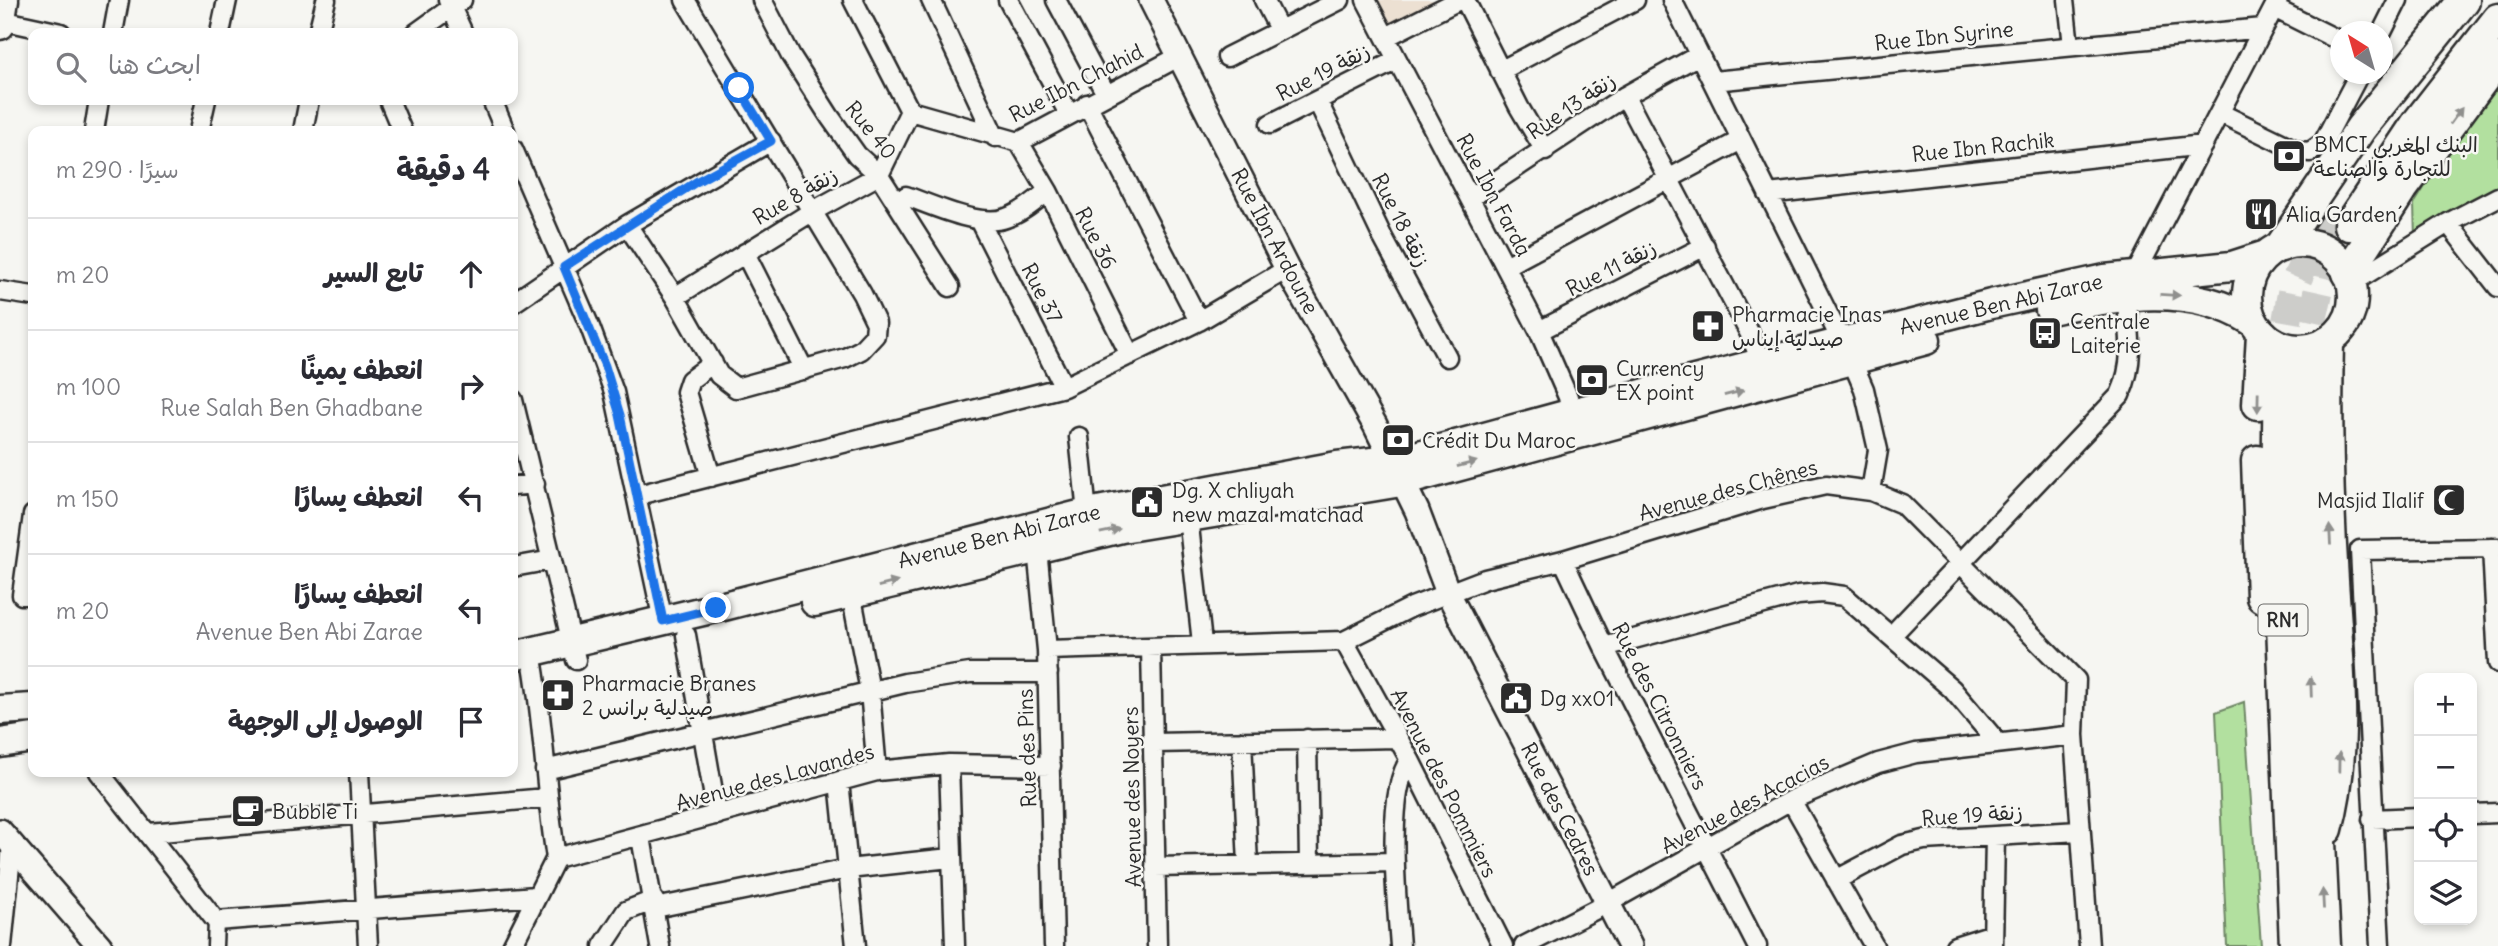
<!DOCTYPE html>
<html lang="ar">
<head>
<meta charset="utf-8">
<style>
	body { margin:0; font-family:Delius,"Playpen Sans Arabic",sans-serif; background:#f7f7f7; color:#2b2b33; direction:rtl }
	.controls { position:absolute; right:21px; bottom:21px; display:grid; overflow:hidden; border-radius:14px; box-shadow:0 4px 10px #0003 }
	.controls button { width:63px; height:63px; display:grid; place-items:center; padding:0; border:0; border-bottom:2px solid #e1e1e2; background:#fff; color:#2b2b33; font:35px sans-serif }
	.compass { position:absolute; left:2330px; top:21px; width:63px; height:63px; border-radius:50%; background:#fff; box-shadow:0 4px 10px #0003; rotate:323deg }
	.stop { position:absolute; width:21px; height:21px; margin:-16px; border:5px solid #1a73e8; border-radius:50%; background:#fff }
	.stop.end { background:#1a73e8; border-color:#fff; box-shadow:0 2px 7px #0008 }
	.list { margin:0; padding:0; list-style:none }
	h2 { display:flex; justify-content:space-between; align-items:center; height:91px; margin:0; padding:0 28px; font-size:30px }
	h2 small { font-size:23px; font-weight:400; color:#7c7c81 }
	.list li { display:grid; grid-template-columns:46px 1fr auto; gap:21px; align-items:center; box-sizing:border-box; height:112px; padding:0 28px; border-top:2px solid #e1e1e2 }
	.list b { display:block; font-size:26px; white-space:nowrap }
	.list p { margin:0; font-size:23px; white-space:nowrap; color:#7c7c81 }
	.list em { font-size:23px; font-style:normal; color:#7c7c81 }
	.icon { flex:none; width:38px; height:38px; fill:none; stroke:currentColor; stroke-width:2; stroke-linecap:round; stroke-linejoin:round }
	.map { position:relative; flex:none; width:2498px; height:946px; overflow:hidden; direction:ltr }
	.search { position:absolute; background:#fff; box-shadow:0 4px 10px #0003; left:28px; top:28px; width:490px; height:77px; display:flex; align-items:center; gap:18px; box-sizing:border-box; padding:0 24px; border-radius:14px; color:#7c7c81; font-size:26px }
	.panel { position:absolute; background:#fff; box-shadow:0 4px 10px #0003; left:28px; top:126px; width:490px; height:651px; border-radius:14px; direction:rtl }
	.map>svg:first-child { display:block }
	.built { fill:#ece0d2 }
	.green { fill:#b2e09f; stroke:#6e8665; stroke-width:2 }
	.lines { fill:none; stroke-linecap:round; stroke-linejoin:round }
	.trunk-tunnel { stroke:#cdcdca; stroke-width:30; stroke-dasharray:30 15; stroke-linecap:butt }
	.pedestrian-casing { stroke:#2b2b2b; stroke-width:19 }
	.minor-casing { stroke:#2b2b2b; stroke-width:23 }
	.tertiary-casing { stroke:#2b2b2b; stroke-width:28 }
	.primary-casing { stroke:#2b2b2b; stroke-width:33 }
	.trunk-casing { stroke:#2b2b2b; stroke-width:35 }
	.pedestrian { stroke:#f6f6f2; stroke-width:14 }
	.minor { stroke:#f6f6f2; stroke-width:18 }
	.tertiary { stroke:#f6f6f2; stroke-width:23 }
	.primary { stroke:#f6f6f2; stroke-width:28 }
	.trunk { stroke:#f6f6f2; stroke-width:30 }
	.oneway { fill:#90908e }
	.route { stroke:#1a73e8; stroke-width:9 }
	.labels { text-anchor:middle; dominant-baseline:central; stroke-width:5; stroke-linejoin:round; paint-order:stroke }
	.shield { fill:#f6f6f2; stroke:#686867; stroke-width:2 }
	.shield-label { font-size:19px; font-weight:bold; fill:#2b2b2b }
	.street-label { font-size:21px; fill:#2b2b2b; stroke:#f6f6f2 }
	.poi-label { font-size:21px; fill:#2b2b2b; stroke:#f6f6f2; text-anchor:start }
</style>
</head>
<body>
<div class="map">
<svg width="2498" height="946" viewBox="0 0 2498 946">
	<rect width="100%" height="100%" fill="#f6f6f2"/>
	<filter id="ink" filterUnits="userSpaceOnUse"><feTurbulence type="fractalNoise" baseFrequency=".0143" numOctaves="2"/><feDisplacementMap in="SourceGraphic" scale="14" xChannelSelector="R" yChannelSelector="G"/><feConvolveMatrix kernelMatrix="1 2 1 2 8 2 1 2 1" color-interpolation-filters="sRGB"/></filter>
	<g filter="url(#ink)">
		<path class="built" d="M1376,0h62l-50,25z"/>
		<path class="green" d="M2498,78v120l-83,40 -1,-34 75,-119z
			M2244,702l17,244h-34l-11,-234z"/>
		<g class="lines">
			<path class="trunk-tunnel" d="M2302,365l20,-90 27,-50
				M2279,366l14,-78 34,-77"/>
			<g class="pedestrian-casing">
				<path id="pedestrian" d="M2066,0l5,46
					M215,946l1,-25"/>
			</g>
			<g class="minor-casing">
				<path id="minor" d="M448,0l15,33
					M762,0l29,56 39,61 27,38 22,20 71,112
					M853,0l57,111 109,31 161,-86
					M931,0l64,137
					M1008,0l61,114
					M1056,0l50,94
					M1264,0l15,29
					M1366,0l173,331 29,66 3,17
					M1465,0l54,107 26,44
					M1672,0l170,342
					M2274,8l66,33
					M1,20l60,13
					M2382,32l16,-32
					M113,33l6,-33
					M220,33l7,-33
					M318,33l8,-33
					M416,33l46,-33
					M1386,37l73,-37
					M1227,57l113,-57
					M1500,71l135,-71
					M1713,81l550,-53
					M1625,96l125,238 12,30
					M389,100l13,31
					M492,100l13,31
					M1318,102l65,136 64,119
					M1087,104l112,217
					M2220,113l78,38 12,1 13,-9 36,-69
					M1270,124l127,-64
					M94,131l5,-31
					M199,131l7,-31
					M303,131l6,-31
					M1019,142l29,49 82,164
					M513,149l77,178 24,65 49,229
					M1768,194l435,-49
					M906,196c26,9 75,32 100,22 16,-5 29,-17 42,-27
					M1470,198l155,-102 74,-41
					M979,220l85,167
					M2448,223l50,64
					M627,225l48,72 44,78 17,13 109,-30 16,-8 14,-15 1,-12 -14,-29 -177,-294
					M745,253l59,117
					M1506,266l235,-126
					M2134,277l144,-277
					M2352,283l96,-60 50,-26
					M0,291l33,5
					M675,297l138,-86 66,-36 31,-64
					M513,303l114,-78 144,-84
					M1539,331l166,-85
					M1852,361l12,28 14,61 -7,41
					M513,400l63,260
					M1079,437l8,76
					M711,477l-25,-85 4,-12 23,-17
					M513,486l22,-2
					M638,495l426,-108 135,-66 88,-52
					M33,515l-11,80h11
					M1188,517l14,126
					M2492,548l6,115
					M1037,549l10,101 7,296
					M1563,560l41,87 153,299
					M513,567l39,-7
					M851,593l19,98 7,80
					M686,635l31,180
					M1892,635l228,-240c15,-33 10,-63 6,-98
					M1344,641l66,119 93,186
					M1151,647l6,299
					M1604,647l194,-52 24,-2 22,3 108,93 45,53
					M1047,650l297,-9 68,-34 73,-28 78,-19 200,-61 63,-14 45,6 31,13 174,176 -2,55 15,211
					M531,653c13,68 14,137 25,205
					M1307,739l2,123
					M1242,741l6,123
					M1155,743l242,-5
					M949,764l6,182
					M545,770l360,-87 65,-10h78
					M99,772l117,149 320,-25
					M359,772l9,174
					M839,781l17,165
					M1791,800l83,146
					M2472,814l26,-1
					M2372,819l47,-2
					M149,833l397,-35
					M641,837l19,109
					M556,858l321,-87 72,-7 102,2
					M1155,867l240,-5
					M1836,880l66,-35 22,-5 155,-9
					M655,908l193,-39 102,-11
					M2,946l10,-101
					M512,946l44,-88
					M603,946l23,-35 28,-11
					M1400,946c-3,-42 -15,-155 10,-186
					M1524,946l84,-43 183,-103 87,-37 38,-10 158,-18
					M1955,946l38,-12
					M1993,946l2,-110
					M2380,946l-20,-396 138,-2"/>
			</g>
			<g class="tertiary-casing">
				<path id="tertiary" d="M1151,0l136,269 88,156 42,86 31,82 182,353
					M0,831l100,115"/>
			</g>
			<g class="primary-casing">
				<path id="primary" d="M0,25l4,-25
					M2247 296a53 53 0 1 1 106 0a53 53 0 1 1-106 0Z
					M2050,310c67,-15 141,-28 202,11
					M815,602l307,-74 279,-46 525,-142
					M513,656l203,-48 371,-95 250,-47 71,-8 267,-73 316,-81 114,-25 127,-13 34,-11
					M0,710l33,-2
					M0,743l33,-5"/>
			</g>
			<g class="trunk-casing">
				<path id="trunk" d="M2349,225l68,-102 81,-104
					M2281,246l80,-118 103,-128
					M2348,273l54,-84 96,-130
					M2302,365l-2,59 25,522
					M2279,366l-2,134 18,446
					M2258,404l4,-70
					M2257,461l5,136
					M2327,829c22,-80 11,-166 6,-248 -5,-80 -7,-159 -5,-239"/>
			</g>
			<use href="#pedestrian" class="pedestrian"/>
			<use href="#minor" class="minor"/>
			<use href="#tertiary" class="tertiary"/>
			<use href="#primary" class="primary"/>
			<use href="#trunk" class="trunk"/>
		</g>
		<defs><path id="oneway-solid" d="M-6-.8H1V-3.2L6.5 0L1 3.2V.8H-6Z" transform="scale(1.75)"/></defs>
		<g class="oneway">
			<use href="#oneway-solid" transform="translate(2456 116) rotate(-54)"/>
			<use href="#oneway-solid" transform="translate(2170 295) rotate(3)"/>
			<use href="#oneway-solid" transform="translate(1734 393) rotate(-15)"/>
			<use href="#oneway-solid" transform="translate(2258 402) rotate(91)"/>
			<use href="#oneway-solid" transform="translate(1467 464) rotate(-15)"/>
			<use href="#oneway-solid" transform="translate(1110 531) rotate(-12)"/>
			<use href="#oneway-solid" transform="translate(2330 535) rotate(-93)"/>
			<use href="#oneway-solid" transform="translate(888 584) rotate(-14)"/>
			<use href="#oneway-solid" transform="translate(2311 687) rotate(-92)"/>
			<use href="#oneway-solid" transform="translate(2339 762) rotate(-89)"/>
			<use href="#oneway-solid" transform="translate(2323 899) rotate(-93)"/>
		</g>
	</g>
	<g class="lines" filter="url(#ink)">
		<path class="route" d="M716,608l-53,13 -43,-206 -15,-49 -41,-99 132,-85 75,-41 -32,-53"/>
	</g>
	<defs>
		<g id="bank-square" transform="scale(1.75)"><rect x="-9" y="-9" width="18" height="18" rx="4" fill="#2b2b2b" stroke="#f6f6f2"/><path d="M-6-4H6V4H-6ZM0-2.3a2.3 2.3 0 1 0 0 4.6a2.3 2.3 0 1 0 0-4.6Z" fill="#fff"/></g>
		<g id="restaurant-square" transform="scale(1.75)"><rect x="-9" y="-9" width="18" height="18" rx="4" fill="#2b2b2b" stroke="#f6f6f2"/><path d="M-5-6h1v4h1v-4h1v4h1v-4h1v5L-1.5 .5V6h-2V.5L-5-1ZM5-6V6H3V1.5H1.5Q1.5-4 5-6Z" fill="#fff"/></g>
		<g id="pharmacy-square" transform="scale(1.75)"><rect x="-9" y="-9" width="18" height="18" rx="4" fill="#2b2b2b" stroke="#f6f6f2"/><path d="M-2-6h4v4h4v4h-4v4h-4v-4h-4v-4h4Z" fill="#fff"/></g>
		<g id="bus-square" transform="scale(1.75)"><rect x="-9" y="-9" width="18" height="18" rx="4" fill="#2b2b2b" stroke="#f6f6f2"/><path d="M-5-6H5V4H4V6H2V4H-2V6H-4V4H-5ZM-3.5-4V0h7V-4ZM-3.5 1.2v1.5H-2V1.2ZM2 1.2v1.5H3.5V1.2Z" fill="#fff"/></g>
		<g id="mosque-square" transform="scale(1.75)"><rect x="-9" y="-9" width="18" height="18" rx="4" fill="#2b2b2b" stroke="#f6f6f2"/><path d="M3.5-4.9A6 6 0 1 0 3.5 4.9A5 5 0 1 1 3.5-4.9Z" fill="#fff"/></g>
		<g id="civic-square" transform="scale(1.75)"><rect x="-9" y="-9" width="18" height="18" rx="4" fill="#2b2b2b" stroke="#f6f6f2"/><path d="M-.6-6.5H3V-4.5H.6V-3L4-1V1h2V6H-6V1h2V-1L-.6-3ZM-1.2 2.5V6h2.4V2.5Z" fill="#fff"/></g>
		<g id="cafe-square" transform="scale(1.75)"><rect x="-9" y="-9" width="18" height="18" rx="4" fill="#2b2b2b" stroke="#f6f6f2"/><path d="M-5.5-4.5H6V0H3Q3 3.5 0 3.5H-2.5Q-5.5 3.5-5.5 0ZM3-3.2v2h1.7v-2ZM-6 4.5H4V6H-6Z" fill="#fff"/></g>
	</defs>
	<g fill-rule="evenodd">
		<use href="#bank-square" x="2289" y="156"/>
		<use href="#restaurant-square" x="2261" y="214"/>
		<use href="#pharmacy-square" x="1708" y="326"/>
		<use href="#bus-square" x="2045" y="333"/>
		<use href="#bank-square" x="1592" y="380"/>
		<use href="#bank-square" x="1398" y="440"/>
		<use href="#mosque-square" x="2449" y="500"/>
		<use href="#civic-square" x="1147" y="502"/>
		<use href="#pharmacy-square" x="558" y="695"/>
		<use href="#civic-square" x="1516" y="698"/>
		<use href="#cafe-square" x="248" y="811"/>
	</g>
	<g class="labels">
		<rect class="shield" x="2258.5" y="604.5" width="49" height="31" rx="5"/>
		<g class="shield-label">
			<text x="2283" y="620">RN1</text>
		</g>
		<g class="street-label">
			<text transform="translate(1944 36) rotate(-6)">Rue Ibn Syrine</text>
			<text transform="translate(1323 72) rotate(-27)">Rue 19 زنقة</text>
			<text transform="translate(1076 83) rotate(-27)">Rue Ibn Chahid</text>
			<text transform="translate(1571 106) rotate(-34)">Rue 13 زنقة</text>
			<text transform="translate(871 130) rotate(51)">Rue 40</text>
			<text transform="translate(1983 147) rotate(-6)">Rue Ibn Rachik</text>
			<text transform="translate(1494 195) rotate(62)">Rue Ibn Farda</text>
			<text transform="translate(795 196) rotate(-30)">Rue 8 زنقة</text>
			<text transform="translate(1401 220) rotate(63)">Rue 18 زنقة</text>
			<text transform="translate(1096 238) rotate(63)">Rue 36</text>
			<text transform="translate(1275 241) rotate(62)">Rue Ibn Ardoune</text>
			<text transform="translate(1611 268) rotate(-27)">Rue 11 زنقة</text>
			<text transform="translate(1042 293) rotate(63)">Rue 37</text>
			<text transform="translate(2001 304) rotate(-13)">Avenue Ben Abi Zarae</text>
			<text transform="translate(1728 490) rotate(-15)">Avenue des Chênes</text>
			<text transform="translate(999 536) rotate(-14)">Avenue Ben Abi Zarae</text>
			<text transform="translate(1660 706) rotate(63)">Rue des Citronniers</text>
			<text transform="translate(1027 748) rotate(-92)">Rue des Pins</text>
			<text transform="translate(775 777) rotate(-15)">Avenue des Lavandes</text>
			<text transform="translate(1444 783) rotate(63)">Avenue des Pommiers</text>
			<text transform="translate(1132 797) rotate(-91)">Avenue des Noyers</text>
			<text transform="translate(1745 804) rotate(-28)">Avenue des Acacias</text>
			<text transform="translate(1560 809) rotate(63)">Rue des Cedres</text>
			<text transform="translate(1972 815) rotate(-4)">Rue 19 زنقة</text>
		</g>
		<g class="poi-label">
			<text x="2314" y="144">BMCI البنك المغربي<tspan x="2314" dy="24">للتجارة والصناعة</tspan></text>
			<text x="2286" y="214">Alia Garden´</text>
			<text x="1732" y="314">Pharmacie Inas<tspan x="1732" dy="24">صيدلية إيناس</tspan></text>
			<text x="2070" y="321">Centrale<tspan x="2070" dy="24">Laiterie</tspan></text>
			<text x="1616" y="368">Currency<tspan x="1616" dy="24">EX point</tspan></text>
			<text x="1422" y="440">Crédit Du Maroc</text>
			<text x="1172" y="490">Dg. X chliyah<tspan x="1172" dy="24">new mazal matchad</tspan></text>
			<text x="2424" y="500" text-anchor="end">Masjid Ilalif</text>
			<text x="582" y="683">Pharmacie Branes<tspan x="582" dy="24">2 صيدلية برانس</tspan></text>
			<text x="1540" y="698">Dg xx01</text>
			<text x="272" y="811">Bubble Ti</text>
		</g>
	</g>
</svg>
<div class="controls">
<button>+</button>
<button>−</button>
<button><svg class="icon" aria-label="locate" viewBox="0 0 24 24"><circle cx="12" cy="12" r="6"/><path d="M12 2v4M12 18v4M2 12h4M18 12h4"/></svg></button>
<button><svg class="icon" aria-label="layers" viewBox="0 0 24 24"><path d="M12 4l9 5-9 5-9-5zM3 14l9 5 9-5"/></svg></button>
</div>
<svg class="compass" viewBox="-18 -18 36 36"><path d="M0-13l5 13h-10z" fill="#e53935"/><path d="M0 13l5-13h-10z" fill="#7c7c81"/></svg>
<div class="stop" style="left:739px;top:88px"></div>
<div class="stop end" style="left:716px;top:608px"></div>
<div class="search"><svg class="icon" aria-label="search" viewBox="0 0 24 24"><circle cx="10" cy="10" r="6"/><path d="M15 15l6 6"/></svg>ابحث هنا</div>
<section class="panel">
<h2>4 دقيقة<small>سيرًا · 290 m</small></h2>
<ul class="list">
<li><svg class="icon" aria-label="ahead" viewBox="0 0 24 24"><path d="M12 20V5M6 11l6-6 6 6"/></svg><div><b>تابع السير</b></div><em>20 m</em></li>
<li><svg class="icon" aria-label="right" viewBox="0 0 24 24"><path d="M7 20v-9h11M14 6l5 5-5 5"/></svg><div><b>انعطف يمينًا</b><p>Rue Salah Ben Ghadbane</p></div><em>100 m</em></li>
<li><svg class="icon" aria-label="left" viewBox="0 0 24 24"><path d="M17 20v-9H6M10 6l-5 5 5 5"/></svg><div><b>انعطف يسارًا</b></div><em>150 m</em></li>
<li><svg class="icon" aria-label="left" viewBox="0 0 24 24"><path d="M17 20v-9H6M10 6l-5 5 5 5"/></svg><div><b>انعطف يسارًا</b><p>Avenue Ben Abi Zarae</p></div><em>20 m</em></li>
<li><svg class="icon" aria-label="arrive" viewBox="0 0 24 24"><path d="M6 21V4h12l-3 4 3 4H6"/></svg><div><b>الوصول إلى الوجهة</b></div></li>
</ul>
</section>
</div>
</body>
</html>
